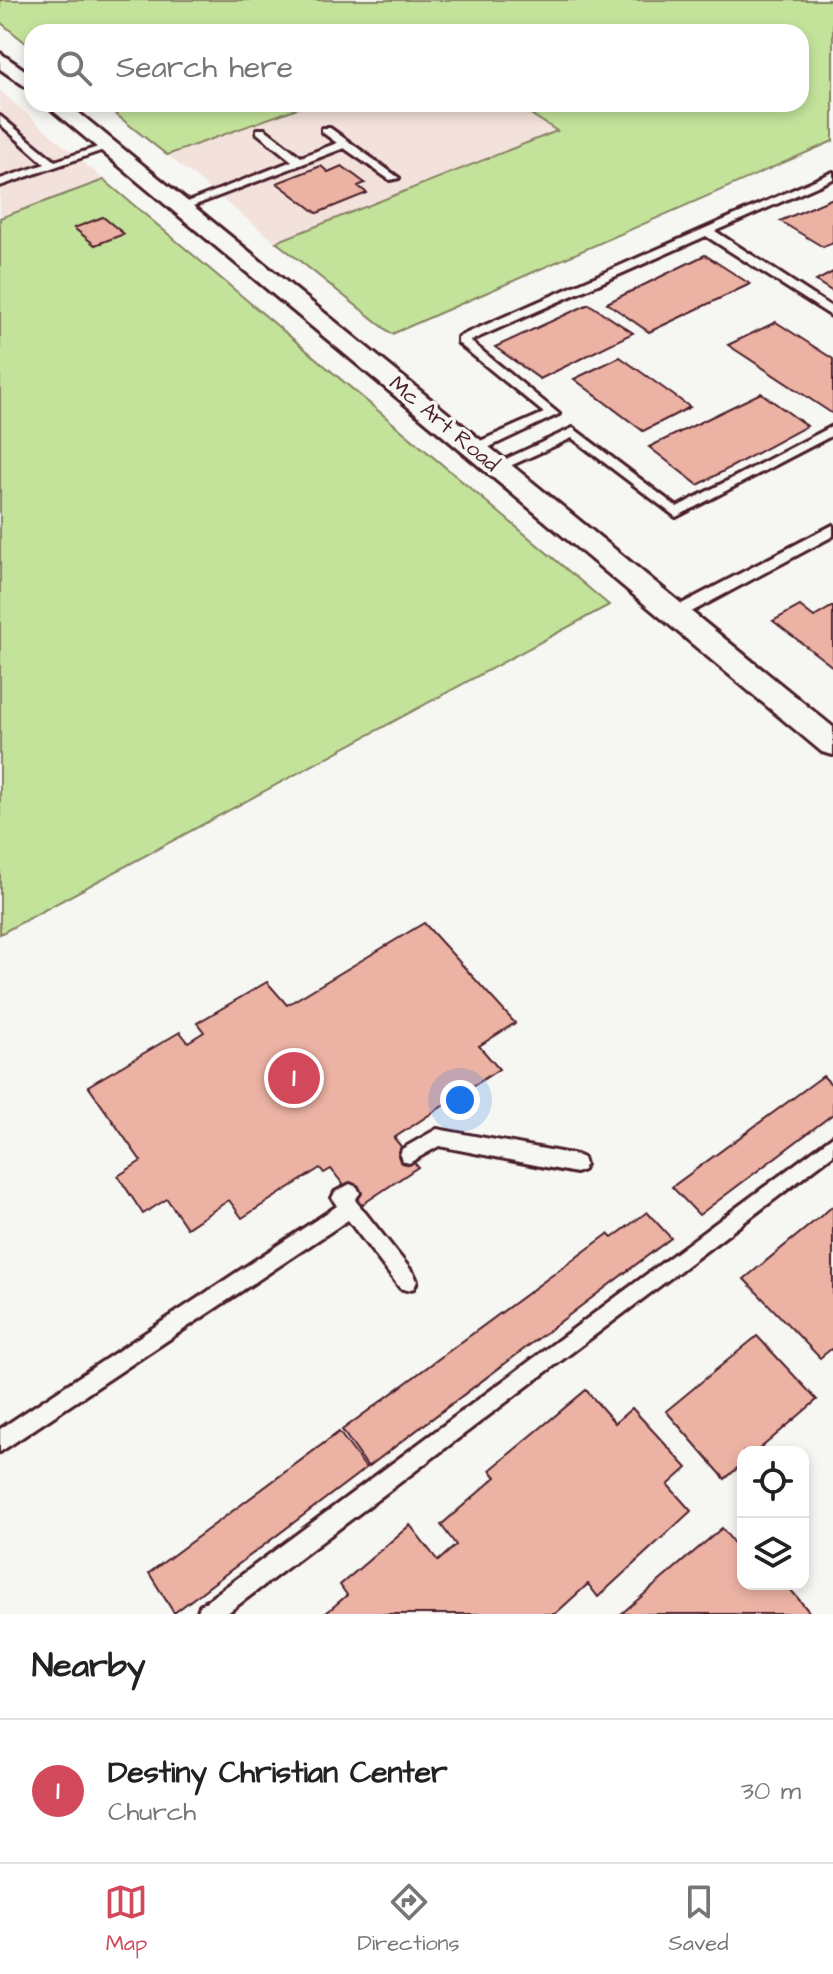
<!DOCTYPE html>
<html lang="en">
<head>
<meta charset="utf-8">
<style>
	body { margin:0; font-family:"Architects Daughter",sans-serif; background:#f2f2f2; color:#222 }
	.controls { position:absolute; right:24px; bottom:24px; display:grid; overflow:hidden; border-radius:16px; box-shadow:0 4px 12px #0003 }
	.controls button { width:72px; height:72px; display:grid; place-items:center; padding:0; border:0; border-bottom:2px solid #e0e0e0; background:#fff; color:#222; font:40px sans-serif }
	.you { position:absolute; left:460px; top:1100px; width:28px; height:28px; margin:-20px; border:6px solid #fff; border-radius:50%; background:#1a73e8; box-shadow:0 0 0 12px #1a73e833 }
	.badge { display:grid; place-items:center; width:52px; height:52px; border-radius:50%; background:#d1495b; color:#fff; font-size:26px; font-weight:700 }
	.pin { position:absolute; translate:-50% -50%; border:4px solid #fff; box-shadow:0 2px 8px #0006 }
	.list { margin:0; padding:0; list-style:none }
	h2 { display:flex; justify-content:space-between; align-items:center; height:104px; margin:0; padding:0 32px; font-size:34px }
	h2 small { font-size:26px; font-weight:400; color:#767676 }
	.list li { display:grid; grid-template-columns:52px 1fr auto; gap:24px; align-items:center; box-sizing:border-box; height:144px; padding:0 32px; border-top:2px solid #e0e0e0 }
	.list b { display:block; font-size:30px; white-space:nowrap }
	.list p { margin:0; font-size:26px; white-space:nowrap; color:#767676 }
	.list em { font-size:26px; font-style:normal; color:#767676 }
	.icon { flex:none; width:44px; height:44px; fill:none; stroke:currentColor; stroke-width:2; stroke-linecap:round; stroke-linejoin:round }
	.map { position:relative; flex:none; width:833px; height:1614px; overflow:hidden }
	.search { position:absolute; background:#fff; box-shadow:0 4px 12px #0003; left:24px; right:24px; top:24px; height:88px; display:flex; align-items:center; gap:20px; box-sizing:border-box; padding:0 28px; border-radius:24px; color:#767676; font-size:30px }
	.sheet { height:248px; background:#fff }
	nav { display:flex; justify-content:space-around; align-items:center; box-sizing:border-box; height:112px; border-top:2px solid #e0e0e0; background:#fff; font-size:22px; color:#767676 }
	nav a { display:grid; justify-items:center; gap:4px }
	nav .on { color:#d1495b }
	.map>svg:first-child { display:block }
	.built { fill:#f3e2db }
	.green { fill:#c3e39b; stroke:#868163; stroke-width:2 }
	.building { fill:#ecb3a4; stroke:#4a1f2b; stroke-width:2 }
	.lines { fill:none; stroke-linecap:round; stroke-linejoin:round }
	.service-casing { stroke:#4a1f2b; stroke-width:6 }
	.minor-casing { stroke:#4a1f2b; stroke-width:6 }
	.service { fill:#f6f6f2; fill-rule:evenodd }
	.minor { fill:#f6f6f2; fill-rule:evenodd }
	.labels { text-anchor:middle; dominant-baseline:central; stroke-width:7; stroke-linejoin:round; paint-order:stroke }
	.street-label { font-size:22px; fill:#4a1f2b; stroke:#f6f6f2 }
</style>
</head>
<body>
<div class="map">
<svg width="833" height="1614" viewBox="0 0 833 1614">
	<rect width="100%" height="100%" fill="#f6f6f2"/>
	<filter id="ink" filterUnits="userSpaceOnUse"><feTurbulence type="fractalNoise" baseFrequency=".0125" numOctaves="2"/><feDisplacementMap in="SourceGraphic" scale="16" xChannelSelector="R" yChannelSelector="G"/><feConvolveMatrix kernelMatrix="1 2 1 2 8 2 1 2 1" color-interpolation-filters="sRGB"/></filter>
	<g filter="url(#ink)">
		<path class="built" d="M0,91l104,89 -104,38z
			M309,104h206l43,27 -282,111 -109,-87z"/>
		<path class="green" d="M0,0h833v141l-441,193 -116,-92 281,-111 -42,-27h286v-72h-769v16l-32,-26z
			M103,104h206l-142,51z
			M104,180l505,425 -609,329v-716z"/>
		<path class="building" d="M321,166l7,6 14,-6 23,17 -7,3 9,7 -50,20 -40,-30z
			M833,198v45l-10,4 -43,-26z
			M103,217l21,17 -29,11 -21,-17z
			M705,255l45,29 -101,48 -42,-29z
			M833,272v20l-17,-11z
			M589,304l44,29 -93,46 -45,-32z
			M776,322l57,37v55l-105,-69z
			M620,357l70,50 -47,24 -69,-52z
			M761,393l46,33 -109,59 -49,-38z
			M800,606l14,11 19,-11v61l-60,-46z
			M424,923l91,100 -36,23 20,23 -105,69 24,29 -58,39 -29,-37 -7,4 -4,-5 -78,50 -13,-18 -42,28 -20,-29 -24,15 -25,-38 23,-15 -53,-75 92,-54 8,10 16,-10 -7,-9 70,-41 20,23z
			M823,1076l10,10v28l-134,101 -27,-28z
			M833,1206v145l-2,-2 -11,9 -76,-79z
			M647,1212l24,26 -303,229 -26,-37 266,-196 4,4z
			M757,1336l60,64 -61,52h-13v11l-18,16 -59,-68z
			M586,1390l29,33 17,-15 55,60 -19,17 23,26 -93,86 -10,-13 -33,30h-230l22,-19 -7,-10 70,-60 28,36 18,-16 -15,-20 55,-48 -6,-7z
			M339,1432l27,36 -192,145 -25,-40z
			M722,1528l21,27v29h43l25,30h-190z"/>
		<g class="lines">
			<g class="service-casing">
				<path id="service" d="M0,116l55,45 52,-17 5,3 -112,39v-7l45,-15 -45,-40z
					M322,128h8l69,50 -9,2 -46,-32 -159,61 -10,-2 117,-46 -35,-28v-4h8l36,28 36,-14 -15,-11z
					M833,172v7l-118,52 118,77v9l-127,-81 -236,105 89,73 -80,38h-10v-6l75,-33 -86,-70v-6z
					M833,426v9l-157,82 -104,-79 -71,32h-10l-2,-3 84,-39 104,79z
					M833,525v11l-153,82h-10l-2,-4 2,-4z
					M437,1129l139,26 7,3 2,6 -2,6 -7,3 -137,-27 -30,17 -7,-2 -2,-6 2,-6z
					M833,1136v19l-607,459h-29l3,-8z
					M350,1184l7,3 3,6 -5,7 59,74 3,7 -3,7 -7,2 -7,-2 -52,-68 -348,232v-23l337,-223 -5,-8 3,-6z"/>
			</g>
			<g class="minor-casing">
				<path id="minor" d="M0,53l32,22v16l-32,-22z
					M45,104h23l765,623v28l-11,-3z"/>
			</g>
			<use href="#service" class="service"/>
			<use href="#minor" class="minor"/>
		</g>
	</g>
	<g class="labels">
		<g class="street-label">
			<text transform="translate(444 424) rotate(40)">Mc Art Road</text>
		</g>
	</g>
</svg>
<div class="controls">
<button><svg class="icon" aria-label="locate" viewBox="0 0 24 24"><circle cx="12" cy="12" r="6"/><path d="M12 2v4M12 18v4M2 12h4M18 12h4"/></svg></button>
<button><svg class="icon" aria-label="layers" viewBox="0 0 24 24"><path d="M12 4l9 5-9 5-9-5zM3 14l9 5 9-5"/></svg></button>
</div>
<div class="you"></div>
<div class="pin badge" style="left:294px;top:1078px">1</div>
<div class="search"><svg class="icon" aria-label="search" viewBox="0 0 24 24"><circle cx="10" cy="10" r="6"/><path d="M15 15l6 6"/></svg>Search here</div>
</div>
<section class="sheet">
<h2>Nearby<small></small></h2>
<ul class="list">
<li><span class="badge">1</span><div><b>Destiny Christian Center</b><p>Church</p></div><em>30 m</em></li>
</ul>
</section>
<nav>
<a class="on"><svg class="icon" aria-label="map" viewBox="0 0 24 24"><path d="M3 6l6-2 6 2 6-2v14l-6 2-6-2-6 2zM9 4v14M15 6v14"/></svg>Map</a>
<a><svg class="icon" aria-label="directions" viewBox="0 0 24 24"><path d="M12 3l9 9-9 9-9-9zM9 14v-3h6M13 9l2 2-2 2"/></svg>Directions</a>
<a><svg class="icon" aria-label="saved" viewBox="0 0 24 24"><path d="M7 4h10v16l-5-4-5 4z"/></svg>Saved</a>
</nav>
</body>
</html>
